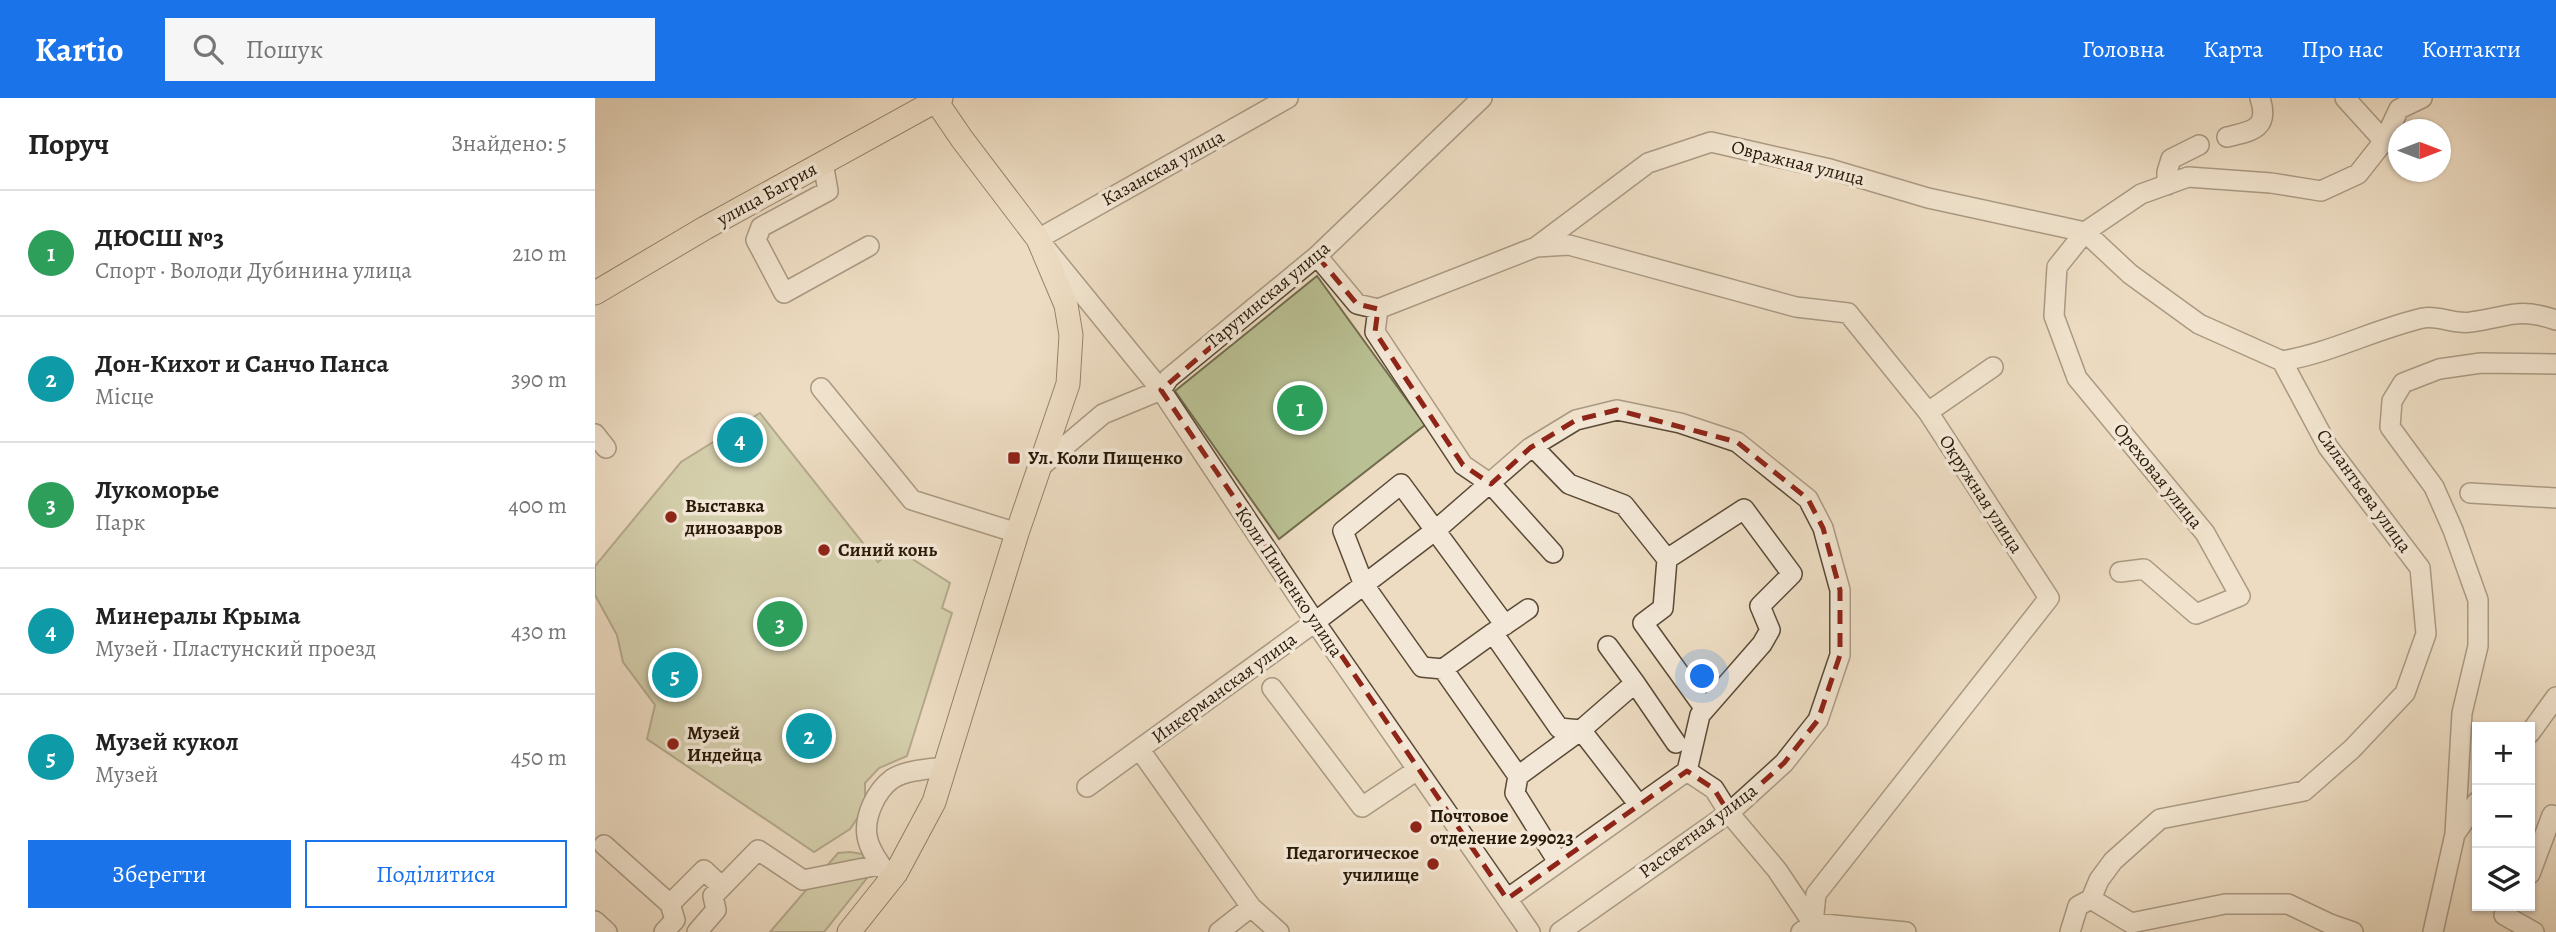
<!DOCTYPE html>
<html lang="uk">
<head>
<meta charset="utf-8">
<style>
	body { margin:0; font-family:Alegreya,serif; background:#f6f6f6; color:#222 }
	.controls { position:absolute; right:21px; bottom:21px; display:grid; overflow:hidden; border-radius:0px; box-shadow:0 2px 5px #0004 }
	.controls button { width:63px; height:63px; display:grid; place-items:center; padding:0; border:0; border-bottom:2px solid #e0e0e0; background:#fff; color:#222; font:35px sans-serif }
	.compass { position:absolute; left:1793px; top:21px; width:63px; height:63px; border-radius:50%; background:#fff; box-shadow:0 2px 5px #0004; rotate:90deg }
	.you { position:absolute; left:1108px; top:579px; width:24px; height:24px; margin:-18px; border:5px solid #fff; border-radius:50%; background:#1a73e8; box-shadow:0 0 0 10px #1a73e833 }
	.badge { display:grid; place-items:center; width:46px; height:46px; border-radius:50%; background:#1a73e8; color:#fff; font-size:23px; font-weight:700 }
	.pin { position:absolute; translate:-50% -50%; border:4px solid #fff; box-shadow:0 2px 7px #0006 }
	.list { margin:0; padding:0; list-style:none }
	h2 { display:flex; justify-content:space-between; align-items:center; height:91px; margin:0; padding:0 28px; font-size:30px }
	h2 small { font-size:23px; font-weight:400; color:#767676 }
	.list li { display:grid; grid-template-columns:46px 1fr auto; gap:21px; align-items:center; box-sizing:border-box; height:126px; padding:0 28px; border-top:2px solid #e0e0e0 }
	.list b { display:block; font-size:26px; white-space:nowrap }
	.list p { margin:0; font-size:23px; white-space:nowrap; color:#767676 }
	.list em { font-size:23px; font-style:normal; color:#767676 }
	.actions { display:flex; gap:14px; padding:21px 28px }
	.actions a { flex:1; padding:16px 0; border:2px solid #1a73e8; border-radius:0px; text-align:center; font-size:24px; color:#1a73e8 }
	.actions .main { background:#1a73e8; color:#fff }
	.icon { flex:none; width:38px; height:38px; fill:none; stroke:currentColor; stroke-width:2; stroke-linecap:round; stroke-linejoin:round }
	.map { position:relative; flex:none; width:1961px; height:834px; overflow:hidden }
	header { display:flex; align-items:center; gap:42px; box-sizing:border-box; height:98px; padding:0 35px; background:#1a73e8; color:#fff }
	header strong { font-size:33px }
	nav { display:flex; gap:38px; margin-inline-start:auto; font-size:24px }
	.search { width:490px; height:63px; background:#f6f6f6; display:flex; align-items:center; gap:18px; box-sizing:border-box; padding:0 24px; border-radius:0px; color:#767676; font-size:26px }
	main { display:flex }
	aside { flex:1; background:#fff }
	.map>svg:first-child { display:block }
	.green { fill:#b9c093; stroke:#716c4d; stroke-width:2 }
	.lines { fill:none; stroke-linecap:round; stroke-linejoin:round }
	.minor-casing { stroke:#5a4a36; stroke-width:22 }
	.major-casing { stroke:#291907; stroke-width:25 }
	.minor { stroke:#f3e8d7; stroke-width:19 }
	.major { stroke:#eddcc2; stroke-width:23 }
	.marked { fill:none; stroke:#8f2418; stroke-width:5; stroke-dasharray:14 9; stroke-linejoin:round }
	.poi-dot { fill:#8f2418; stroke:#f3e8d7; stroke-width:2.5 }
	.labels { text-anchor:middle; dominant-baseline:central; stroke-width:7; stroke-linejoin:round; paint-order:stroke }
	.street-label { font-size:19px; fill:#291907; stroke:#f3e8d7 }
	.poi-label { font-size:19px; font-weight:bold; fill:#291907; stroke:#f3e8d7; text-anchor:start }
</style>
</head>
<body>
<header>
<strong>Kartio</strong>
<div class="search"><svg class="icon" aria-label="search" viewBox="0 0 24 24"><circle cx="10" cy="10" r="6"/><path d="M15 15l6 6"/></svg>Пошук</div>
<nav><a>Головна</a><a>Карта</a><a>Про нас</a><a>Контакти</a></nav>
</header>
<main>
<aside>
<h2>Поруч<small>Знайдено: 5</small></h2>
<ul class="list">
<li><span class="badge" style="background:#2e9e5b">1</span><div><b>ДЮСШ №3</b><p>Спорт · Володи Дубинина улица</p></div><em>210 m</em></li>
<li><span class="badge" style="background:#0f9aa8">2</span><div><b>Дон-Кихот и Санчо Панса</b><p>Місце</p></div><em>390 m</em></li>
<li><span class="badge" style="background:#2e9e5b">3</span><div><b>Лукоморье</b><p>Парк</p></div><em>400 m</em></li>
<li><span class="badge" style="background:#0f9aa8">4</span><div><b>Минералы Крыма</b><p>Музей · Пластунский проезд</p></div><em>430 m</em></li>
<li><span class="badge" style="background:#0f9aa8">5</span><div><b>Музей кукол</b><p>Музей</p></div><em>450 m</em></li>
</ul>
<div class="actions"><a class="main">Зберегти</a><a>Поділитися</a></div>
</aside>
<div class="map">
<svg width="1961" height="834" viewBox="0 0 1961 834">
	<rect width="100%" height="100%" fill="#eddcc2"/>
	<filter id="stains"><feTurbulence type="fractalNoise" baseFrequency=".00286" numOctaves="4"/><feColorMatrix values="0 0 0 0 .2 0 0 0 0 .09 0 0 0 0 .02 0 0 0 .5 -.17"/></filter>
	<radialGradient id="worn" r=".72"><stop offset=".6" stop-color="#630" stop-opacity="0"/><stop offset="1" stop-color="#630" stop-opacity=".3"/></radialGradient>
	<path class="green" d="M722,178l108,149 -146,114 -104,-148z
		M165,315l118,149 17,-14 55,35 -8,25 10,5 -45,143 -28,12 -14,15v24l-15,22 -36,23 -167,-113 8,-34 -32,-43 -6,-27 -22,-40v-29l86,-104z
		M255,754l19,3 2,18 -47,59h-54l68,-79z"/>
	<g class="lines">
		<g class="minor-casing">
			<path id="minor" d="M693,0l-250,141 123,151 154,232 215,310
				M1750,0l39,43
				M1632,39c25,-6 43,-8 33,-39
				M228,65l5,28 -67,36 -5,13 28,53 85,-47
				M1572,87v-13l4,-13 28,-14
				M941,149l33,-2 227,62 52,6 80,99 121,186 -233,296 -3,29 -12,9
				M722,158l40,48 21,5 158,-62 112,-84 63,-21 119,27 98,29 157,34
				M783,211l-3,23 88,133 28,19 62,69
				M1687,263c49,-8 93,-32 141,-43 16,-3 32,7 48,4 38,-5 46,-15 85,-2
				M226,290l91,112 105,33
				M1333,314l65,-45
				M0,336l11,14
				M935,350l9,5 30,31 55,21 43,54 -4,49 -20,15 62,86
				M444,370l64,-54 58,-24 8,-12 148,-122 165,-158
				M1875,395l86,5
				M1525,474l24,-3 52,45 44,-18 -35,-63 -128,-155 -23,-62 3,-49 28,-35 56,-38 47,-17 83,6 50,8 37,-17 26,-33 15,-32 23,-11
				M933,511l-35,24 66,95 22,2
				M898,535l-50,36 -21,-2 -58,-82 -21,-54 58,-47 104,141
				M1013,548l27,37
				M848,571l75,107 63,-46
				M677,590l90,119 55,-37
				M1935,635l26,-36
				M545,652l111,157 28,25
				M1092,673l27,18 15,24 48,57 39,58
				M923,678l-3,17 43,69
				M492,689l228,-165 122,-93 93,-81 46,-28 41,-10 63,13 57,19 71,57 15,29 17,62v65l-22,65 -34,43 -55,50 -169,119
				M1044,707l-58,-75 54,-47 41,60
				M1860,736l7,-121 16,-67v-46l-25,-70 -19,-43 -44,-60 2,-26 11,-18 36,-14 42,-6 75,1
				M9,747l66,59
				M293,776c-8,-9 -19,-25 -21,-38 -3,-20 9,-45 25,-57 14,-9 37,-10 53,-12
				M1935,776l22,-59
				M912,801l180,-128 13,-56 62,-71 8,-14 -10,-24 32,-32 -48,-65 -77,50
				M1496,801l40,24 94,-19h63l42,20 23,8
				M1914,808l-5,9 30,17
				M0,823l12,11
				M1218,825l93,9
				M69,834l11,-12 -5,-16 34,-34 18,17
				M102,834l19,-22 -3,-14 45,-46 45,30 76,-15
				M624,834l32,-25
				M1475,834l8,-26 13,-7 8,-19 14,-19 47,-42 144,-28 48,-42 53,-56 21,-59 -6,-66 -92,-121 -46,-86 -83,-37 -69,-50 -45,-42
				M1838,834l22,-98 22,-32"/>
		</g>
		<g class="major-casing">
			<path id="major" d="M0,195l110,-65 236,-130
				M254,834l47,-59 38,-71 83,-269 51,-149 3,-49 -5,-30 -28,-66 -76,-100 -26,-38"/>
		</g>
		<use href="#minor" class="minor"/>
		<use href="#major" class="major"/>
	</g>
	<path d="M0 0H1961V834H0ZM722,158l40,48 21,5 -3,23 88,133 28,19 39,-36 46,-28 41,-10 120,32 71,57 15,29 17,62v65l-22,65 -34,43 -55,50 -15,-24 -27,-18 -180,128 -346,-509z" fill="#eddcc2" fill-opacity=".55" fill-rule="evenodd"/>
	<path class="marked" d="M722,158l40,48 21,5 -3,23 88,133 28,19 39,-36 46,-28 41,-10 120,32 71,57 15,29 17,62v65l-22,65 -34,43 -55,50 -15,-24 -27,-18 -180,128 -346,-509z"/>
	<g class="poi-dot">
		<rect x="412" y="353" width="14" height="14" rx="3.5"/>
		<circle cx="76" cy="419" r="7"/>
		<circle cx="229" cy="452" r="7"/>
		<circle cx="78" cy="646" r="7"/>
		<circle cx="821" cy="729" r="7"/>
		<circle cx="838" cy="766" r="7"/>
	</g>
	<g class="labels">
		<g class="street-label">
			<text transform="translate(1203 65) rotate(14)">Овражная улица</text>
			<text transform="translate(568 70) rotate(-29)">Казанская улица</text>
			<text transform="translate(172 96) rotate(-29)">улица Багрия</text>
			<text transform="translate(673 197) rotate(-40)">Тарутинская улица</text>
			<text transform="translate(1563 378) rotate(51)">Ореховая улица</text>
			<text transform="translate(1769 393) rotate(54)">Силантьева улица</text>
			<text transform="translate(1386 396) rotate(57)">Окружная улица</text>
			<text transform="translate(694 484) rotate(56)">Коли Пищенко улица</text>
			<text transform="translate(629 590) rotate(-36)">Инкерманская улица</text>
			<text transform="translate(1103 733) rotate(-37)">Рассветная улица</text>
		</g>
		<g class="poi-label">
			<text x="433" y="360">Ул. Коли Пищенко</text>
			<text x="90" y="408">Выставка<tspan x="90" dy="22">динозавров</tspan></text>
			<text x="243" y="452">Синий конь</text>
			<text x="92" y="635">Музей<tspan x="92" dy="22">Индейца</tspan></text>
			<text x="835" y="718">Почтовое<tspan x="835" dy="22">отделение 299023</tspan></text>
			<text x="824" y="755" text-anchor="end">Педагогическое<tspan x="824" dy="22">училище</tspan></text>
		</g>
	</g>
	<rect width="100%" height="100%" filter="url(#stains)"/>
	<rect width="100%" height="100%" fill="url(#worn)"/>
</svg>
<div class="controls">
<button>+</button>
<button>−</button>
<button><svg class="icon" aria-label="layers" viewBox="0 0 24 24"><path d="M12 4l9 5-9 5-9-5zM3 14l9 5 9-5"/></svg></button>
</div>
<svg class="compass" viewBox="-18 -18 36 36"><path d="M0-13l5 13h-10z" fill="#e53935"/><path d="M0 13l5-13h-10z" fill="#767676"/></svg>
<div class="you"></div>
<div class="pin badge" style="left:705px;top:310px;background:#2e9e5b">1</div>
<div class="pin badge" style="left:214px;top:638px;background:#0f9aa8">2</div>
<div class="pin badge" style="left:185px;top:526px;background:#2e9e5b">3</div>
<div class="pin badge" style="left:145px;top:342px;background:#0f9aa8">4</div>
<div class="pin badge" style="left:80px;top:577px;background:#0f9aa8">5</div>
</div>
</main>
</body>
</html>
